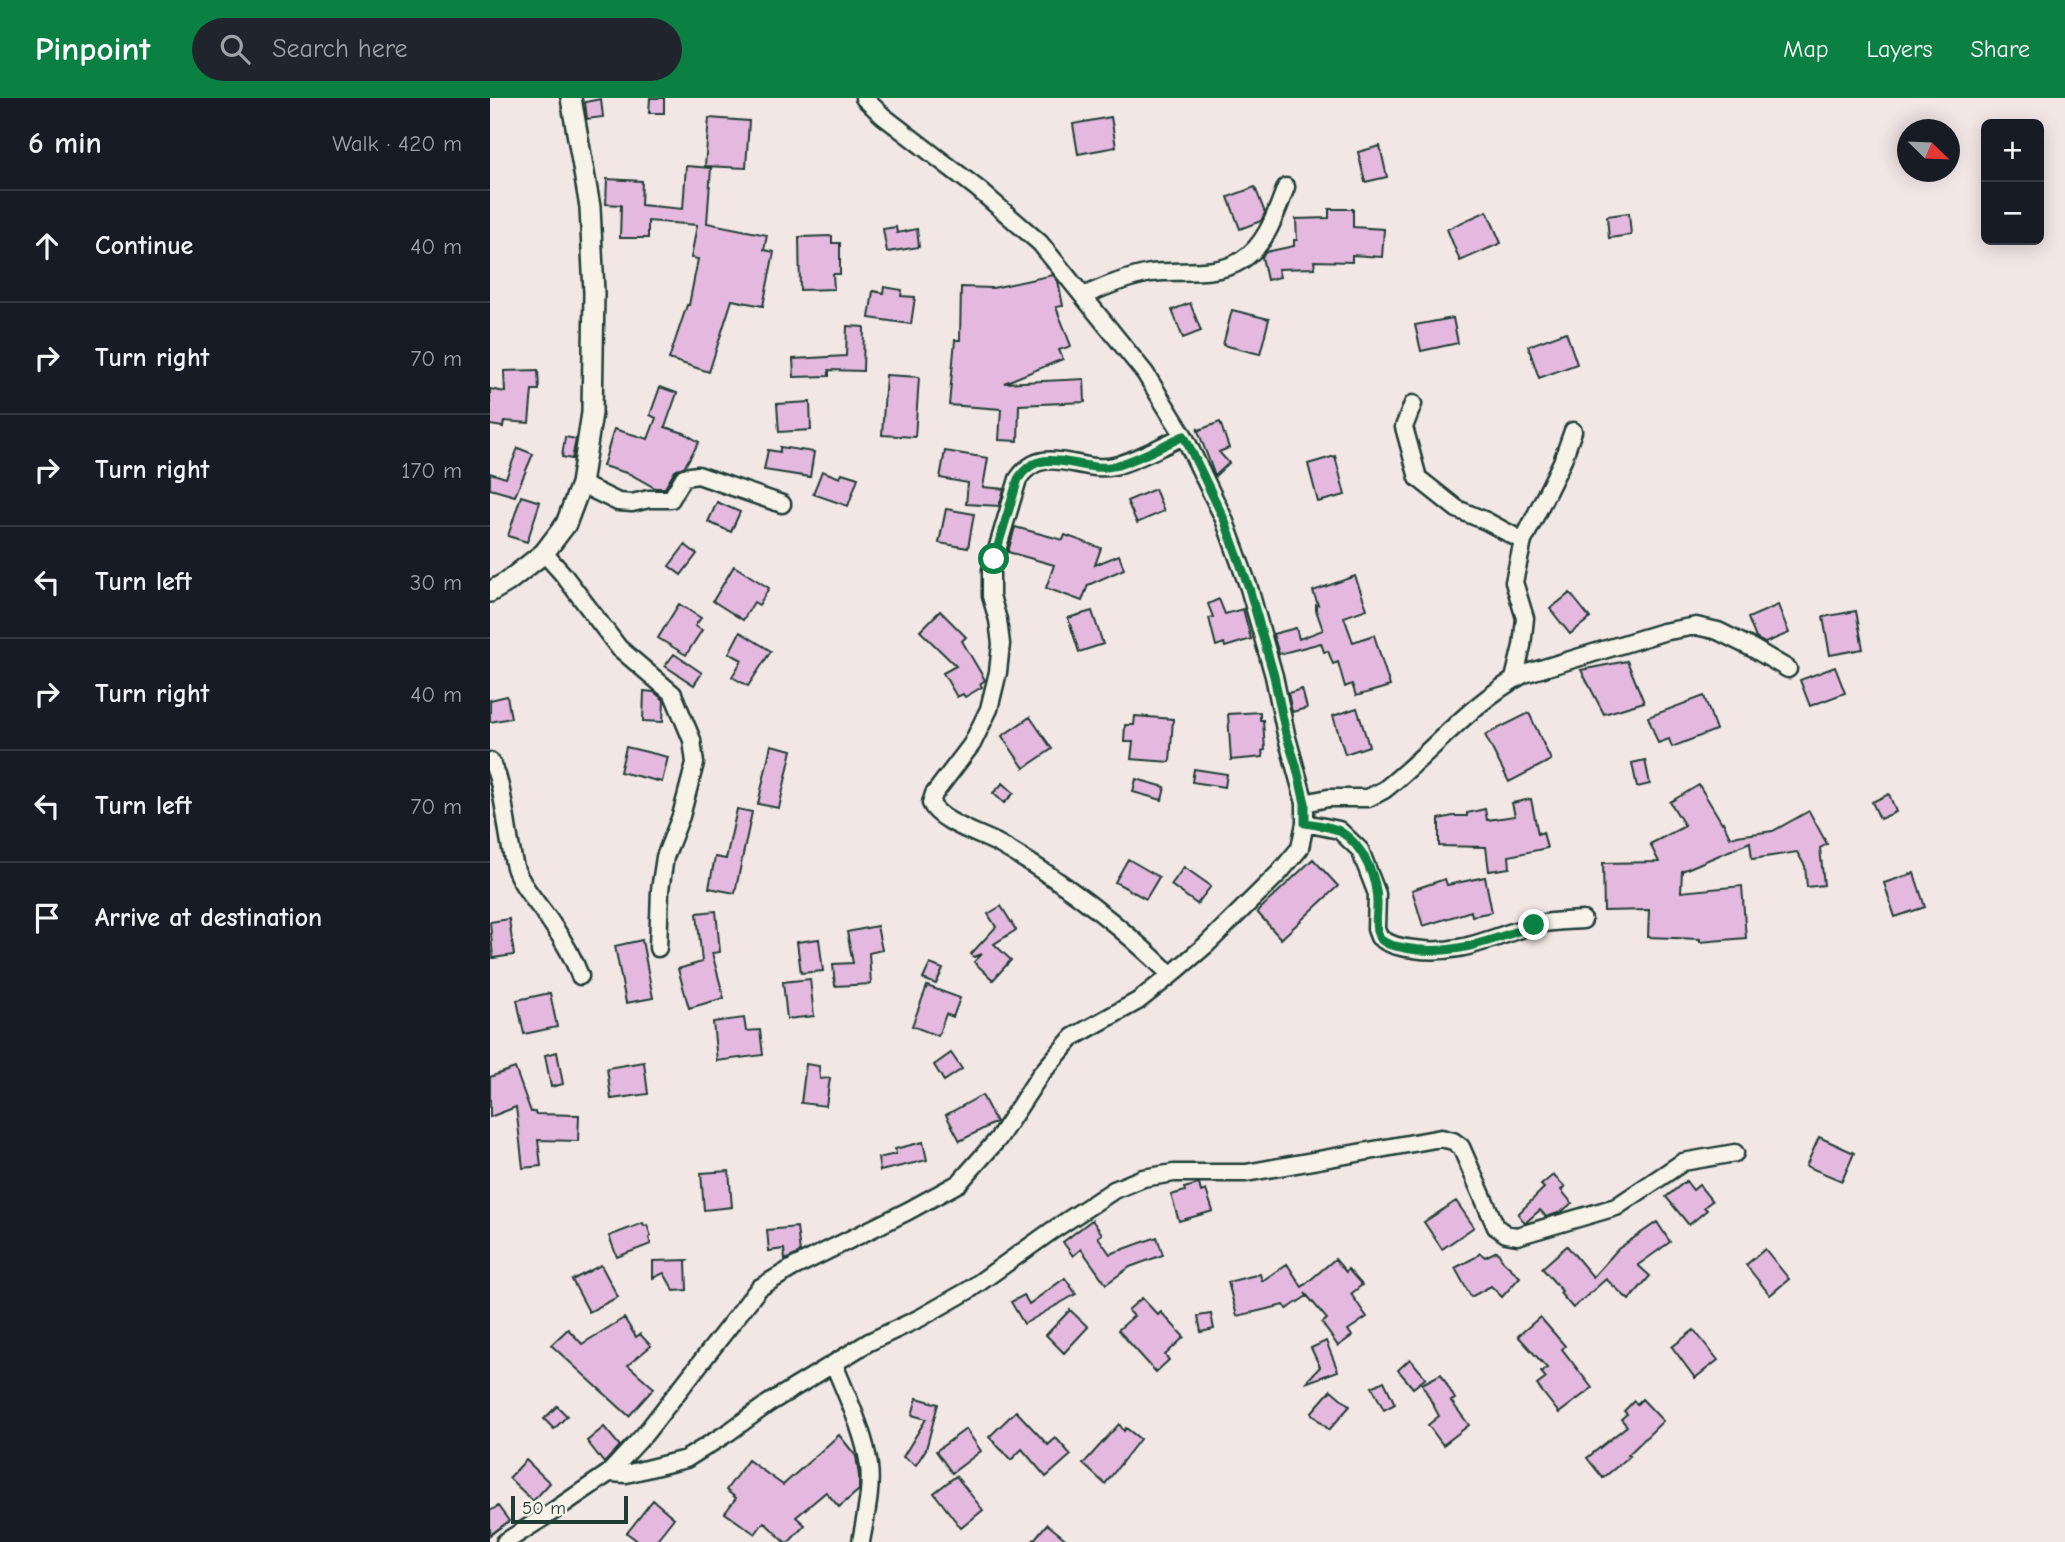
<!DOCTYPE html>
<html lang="en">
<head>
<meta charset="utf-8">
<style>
	body { margin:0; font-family:"Comic Neue",sans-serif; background:#20242c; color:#f1f3f6 }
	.controls { position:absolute; right:21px; top:21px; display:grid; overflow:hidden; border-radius:10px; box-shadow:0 4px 18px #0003 }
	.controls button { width:63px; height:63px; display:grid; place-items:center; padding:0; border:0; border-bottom:2px solid #363941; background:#171b24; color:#f1f3f6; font:35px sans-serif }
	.compass { position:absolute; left:1407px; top:21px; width:63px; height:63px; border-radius:50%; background:#171b24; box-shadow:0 4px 18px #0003; rotate:113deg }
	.scale { position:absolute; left:21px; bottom:18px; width:117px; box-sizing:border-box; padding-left:7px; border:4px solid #1f3d34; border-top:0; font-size:19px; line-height:24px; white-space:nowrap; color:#1f3d34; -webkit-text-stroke:5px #f7f3e8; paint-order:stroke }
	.stop { position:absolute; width:21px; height:21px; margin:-16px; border:5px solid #0b8043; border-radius:50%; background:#fff }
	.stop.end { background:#0b8043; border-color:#fff; box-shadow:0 2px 7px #0008 }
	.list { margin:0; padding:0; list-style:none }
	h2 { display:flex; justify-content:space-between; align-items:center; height:91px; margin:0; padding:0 28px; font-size:30px }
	h2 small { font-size:23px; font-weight:400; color:#9ea1a6 }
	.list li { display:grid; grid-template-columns:46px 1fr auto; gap:21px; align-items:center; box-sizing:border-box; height:112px; padding:0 28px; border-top:2px solid #363941 }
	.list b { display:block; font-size:26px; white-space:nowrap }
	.list em { font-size:23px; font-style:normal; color:#9ea1a6 }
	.icon { flex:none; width:38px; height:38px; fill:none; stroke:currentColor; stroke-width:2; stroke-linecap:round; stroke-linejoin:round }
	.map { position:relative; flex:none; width:1575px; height:1444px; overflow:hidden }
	header { display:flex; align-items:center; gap:42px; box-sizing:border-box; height:98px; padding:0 35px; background:#0b8043; color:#fff }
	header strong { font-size:33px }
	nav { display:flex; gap:38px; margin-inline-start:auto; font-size:24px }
	.search { width:490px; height:63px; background:#20242c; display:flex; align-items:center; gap:18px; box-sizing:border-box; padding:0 24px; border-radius:38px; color:#9ea1a6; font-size:26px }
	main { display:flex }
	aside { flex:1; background:#171b24 }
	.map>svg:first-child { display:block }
	.building { fill:#e5b9df; stroke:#1f3d34; stroke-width:2 }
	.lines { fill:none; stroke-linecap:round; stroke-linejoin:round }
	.minor-casing { stroke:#1f3d34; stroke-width:21 }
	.major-casing { stroke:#1f3d34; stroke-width:24 }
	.minor { stroke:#f7f3e8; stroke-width:16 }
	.major { stroke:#f7f3e8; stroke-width:19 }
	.route { stroke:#0b8043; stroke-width:9 }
</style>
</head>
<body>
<header>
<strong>Pinpoint</strong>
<div class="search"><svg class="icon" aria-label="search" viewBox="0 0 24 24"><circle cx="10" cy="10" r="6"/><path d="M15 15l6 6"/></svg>Search here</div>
<nav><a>Map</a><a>Layers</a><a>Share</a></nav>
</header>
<main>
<aside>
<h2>6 min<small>Walk · 420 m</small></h2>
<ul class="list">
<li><svg class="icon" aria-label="ahead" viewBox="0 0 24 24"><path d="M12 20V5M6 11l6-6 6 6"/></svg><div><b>Continue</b></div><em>40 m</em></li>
<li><svg class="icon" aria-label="right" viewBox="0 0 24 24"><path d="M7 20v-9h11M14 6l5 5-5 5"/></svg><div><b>Turn right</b></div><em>70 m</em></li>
<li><svg class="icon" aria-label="right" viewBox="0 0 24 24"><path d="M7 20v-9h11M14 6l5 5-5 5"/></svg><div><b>Turn right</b></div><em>170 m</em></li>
<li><svg class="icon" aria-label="left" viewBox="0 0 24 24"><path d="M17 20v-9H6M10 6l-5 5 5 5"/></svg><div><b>Turn left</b></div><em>30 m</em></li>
<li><svg class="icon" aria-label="right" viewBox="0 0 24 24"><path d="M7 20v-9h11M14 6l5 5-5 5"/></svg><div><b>Turn right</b></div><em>40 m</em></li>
<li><svg class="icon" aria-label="left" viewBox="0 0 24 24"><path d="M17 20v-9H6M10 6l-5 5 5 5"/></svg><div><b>Turn left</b></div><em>70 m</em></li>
<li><svg class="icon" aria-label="arrive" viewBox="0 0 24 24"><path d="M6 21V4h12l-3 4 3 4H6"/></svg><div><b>Arrive at destination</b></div></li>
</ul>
</aside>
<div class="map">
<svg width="1575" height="1444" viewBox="0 0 1575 1444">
	<rect width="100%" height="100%" fill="#f3e7e6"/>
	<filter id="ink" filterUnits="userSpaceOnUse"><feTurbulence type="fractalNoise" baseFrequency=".0143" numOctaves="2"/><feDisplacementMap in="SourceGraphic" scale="14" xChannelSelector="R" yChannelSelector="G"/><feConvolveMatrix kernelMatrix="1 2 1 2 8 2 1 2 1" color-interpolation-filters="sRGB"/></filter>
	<g filter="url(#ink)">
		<path class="building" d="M160,0h14v15h-15z
			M111,1l2,18 -16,2 -2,-17z
			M621,19l5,30 -38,7 -5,-30z
			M219,20l40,3 -3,47 -41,-2z
			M890,48l7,31 -22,5 -7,-30z
			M196,68l25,2 -4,55 60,12 -3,15 10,2 -11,54 -31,-6 -23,72 -40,-13 18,-54h2l9,-46 -7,-1 6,-33 -49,-4v17h-28l1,-33 -15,-1 1,-25 35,2 -1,24 42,4z
			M765,89l10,26 -4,8 -21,8 -12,-32z
			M839,111h24v18l31,2 -2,28 -30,-2v7l-38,-1 1,7 -37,1 2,8 -13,3 -5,-23 4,-5 28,-6v-6h3l-1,-21 33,-1z
			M997,113l14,32 -41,18 -13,-32z
			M1139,115l2,22 -22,3 -2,-22z
			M406,129l1,6 20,-4 2,18 -32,5 -4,-23z
			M342,138v7h8v31h-7l1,15 -34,1 -1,-53z
			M563,177l5,6 5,25 -7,1 15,39 -12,4 4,9 -59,24 80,-4 1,23 -66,3 -1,36 -19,-1 2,-31 -52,-4 6,-65h5l1,-53 32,1z
			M394,189l18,3 -1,6 14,1 -4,27 -42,-6 4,-27 10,2z
			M700,205l11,28 -18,7 -11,-28z
			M742,212l37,9 -9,35 -37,-9z
			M963,220l5,25 -37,8 -6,-26z
			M357,228l17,1 -1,44 -34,-1v6l-35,1 -1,-18 53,-3z
			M1076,234l11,32 -38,14 -11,-32z
			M48,272l1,20h-7l-3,33 -25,-2 -1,6 -13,-2v-36l15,3 -1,-21z
			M396,277l33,2 -4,60 -33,-2z
			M170,289l17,6 -12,34 19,6 15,9 -14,24 -10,5 -10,17h-10l-25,-14 -27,-8 11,-37 34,10 8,-21 -6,-3z
			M320,304l1,28 -32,2 -2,-28z
			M730,324l9,26 -10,4 10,11 -14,13 -18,-48 2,2z
			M75,339l11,2 -4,20 -10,-2z
			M290,349l34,5 -4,25 -46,-7 4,-20 12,2z
			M28,350l15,6 -18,42 -25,-7v-16l16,5z
			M455,353l43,7 -5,29 21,2 -5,17 -33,-2 2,-21 -28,-5z
			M845,358l10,39 -27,7 -10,-38z
			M332,373l18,7 2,-5 16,5 -10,28 -35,-12z
			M665,391l9,22 -27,12 -10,-22z
			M31,398l19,6 -13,40 -19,-6z
			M227,404l23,10 -9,20 -23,-10z
			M456,411l28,5 -6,34 -29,-5z
			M525,429l48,13 2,-5 36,13 -6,17 24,-10 5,14 -36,16 -6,16 -36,-13 8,-23 -46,-13z
			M195,447l12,9 -16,21 -12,-9z
			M244,468l35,22 -10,17 -5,-3 -11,18 -30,-19z
			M865,478l12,33 -23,8 9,25 21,-7 16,51 -34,10 -4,-12 -7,3 -7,-25 -5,2 -5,-13 -4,1 -3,-9 -42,11 -6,-20 23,-6 3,11 24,-9 -7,-20v-5h2l-5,-14z
			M1080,495l20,25 -20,16 -20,-25z
			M729,501l6,15 18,-5 8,30 -26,8 -1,-4 -8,3 -7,-28 4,-1 -5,-13z
			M189,506l22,14 -6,8 7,4 -16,25 -28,-17z
			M1288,507l11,28 -24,10 -9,-5 -8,-20z
			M450,513l26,26 -4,4 23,39 -5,4 2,3 -17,10 -2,-3 -6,3 -14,-24 13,-7 -36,-35z
			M602,513l11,33 -24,8 -11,-34z
			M1366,513l7,38 -33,6 -7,-38z
			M250,534l31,19 -23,35 -16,-9 10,-17 -13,-7z
			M184,556l28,19 -8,12 -29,-19z
			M1137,563l17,41 -40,12 -23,-44z
			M1345,569l10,26 -35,13 -10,-26z
			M812,591l5,19 -15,4 -4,-19z
			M154,593l10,1 10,8 -1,22 -20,-1z
			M17,598l4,22 -21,4v-22z
			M1214,598l12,34 -44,17 -3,-8 -11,4 -10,-26z
			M867,610l12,38 -24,8 -12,-38z
			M770,614v8h3l2,30 -3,1 1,6 -32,3 -3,-46z
			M1039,615l22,47 -42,22 -24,-47z
			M645,618l38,3 -3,43 -39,-3 2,-17h-9l1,-17h9z
			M540,619l22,32 -28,19 -22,-32z
			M281,647l21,5 -13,58 -21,-4z
			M136,649l42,10 -6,25 -42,-10z
			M1155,662l5,24 -13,3 -5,-24z
			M704,671l33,5 -2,13 -33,-5z
			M646,681l29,8 -3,13 -29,-8z
			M513,685l11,10 -10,10 -11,-10z
			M1209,687l23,38 1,-1 7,15 43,-6 36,-20 18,33 -7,4 4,37 -17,2 -2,-21 -8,-14 -45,7 -2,-17 -68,29 -1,21 61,-6 4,52 -46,4v-3l-52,-2 1,-27 -45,1 -1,-48 56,-1 -9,-18 35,-18 -15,-24z
			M1399,696l7,18 -16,7 -8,-17z
			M1041,701l7,35 5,-2 4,16 -38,8 1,12 -21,3 -3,-24 -47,-1v-27l14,-3h14v-3l18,-4 2,11 28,-4 -3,-13z
			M247,711l15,3 -17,81 -26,-5 6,-31 11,2z
			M638,761l31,18 -13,22 -31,-17z
			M823,761l25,27 -57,53 -24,-27z
			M694,769l27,19 -14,18 -26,-19z
			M1424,775l11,34 -30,10 -11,-34z
			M995,779l7,35 -20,4 -1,-5 -48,15 -11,-36 33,-11 2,6z
			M511,808l15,24 -22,14 17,16 -18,20 -19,-18 8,-8 -8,3 -3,-3 25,-27 -8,-13z
			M226,813l4,41 -8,1 12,45 -35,10 -11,-39 24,-7 -5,-49z
			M19,821l5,36 -21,3 -3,-36z
			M387,828l5,24 -13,3 2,31 -36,2 -2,-22 20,-1 -6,-31z
			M329,841l4,32 -22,2 -4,-31z
			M152,842l11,58 -27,5 -11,-57z
			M440,866l13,5 -7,15 -13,-5z
			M320,881l4,37 -27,3 -4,-37z
			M437,888l33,12 -7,19 -7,-3 -8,22 -26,-10z
			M60,895l7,34 -33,7 -7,-34z
			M254,920l2,13 14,-1 3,25 -46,6 -4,-39z
			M67,954l6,32 -12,3 -6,-32z
			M461,955l11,16 -18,12 -10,-16z
			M154,964l4,32 -37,5 -4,-31z
			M316,966l13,2 1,13 10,-1 -4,28 -25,-3z
			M25,970l16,44h4l1,2 43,1 -1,26 -40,-1 3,26 -18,2 -7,-61 -26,10v-40z
			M492,997l14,27 -36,19 -14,-26z
			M1329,1039l35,16 -12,28 -36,-15z
			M433,1044l4,18 -47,11 -2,-13 18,-4 -1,-5z
			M239,1073l3,36 -28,3 -3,-37z
			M1063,1077l12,12 -4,3 11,13 -11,9 -15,5 -6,-7 -15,13 -7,-9 26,-26 -3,-3z
			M1196,1083l7,9 6,-5 13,16 -8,6 3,3 -18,15 -23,-28z
			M709,1086l2,8 5,-2 7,21 -34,10 -8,-26 14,-4 -1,-3z
			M966,1103l18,26 -32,22 -18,-27z
			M602,1122l10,14 -4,3 12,17 47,-17 6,18 -33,12 -24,17 -25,-35 -8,7 -10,-14z
			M1167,1124l13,20 -32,23 12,11 -21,24 -23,-21 -33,29 -13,-15 2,-2 -20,-23 25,-22 26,31 25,-28z
			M153,1125l1,3 3,-1 4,11 -2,2 2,6 -34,13 -8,-21z
			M307,1129l3,26 -15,7 -1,-11 -15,2 -2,-21z
			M1275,1151l24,30 -19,16 -24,-30z
			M1007,1153l6,10 17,16 -18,20 -11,-11 -20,11 -16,-29 21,-11 4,-4 5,4z
			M845,1161l11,13 2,-3 14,16 -11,9 16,23 -19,13 4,6 -14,10 -16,-23 5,-4 -22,-26 2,3 -20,13 -3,-4 -47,11 -9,-34 32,-8 2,7 25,-17 15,23z
			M199,1162l-3,1 1,29 -13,1 -10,-18 -11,5v-17z
			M111,1167l17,32 -29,15 -17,-32z
			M575,1180l11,16 -52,30 -13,-22 13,-7 5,9z
			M652,1200l16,17 3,-3 23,25 -19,18 4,5 -13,12 -38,-42 16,-14 -6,-6z
			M580,1212l18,17 -24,26 -18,-18z
			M721,1216l3,15 -13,3 -3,-16z
			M1050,1219l25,29 -3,3 30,39 -33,25 -22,-28 9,-7 -5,-6 6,-4 -29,-32z
			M134,1220l12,19 4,-3 11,12 -23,19 26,23 -25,28 -78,-71 17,-16 14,15z
			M1204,1232l24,30 -23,18 -23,-31z
			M836,1243l12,30 -33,12 15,-16 -9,-19z
			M920,1261l16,19 -13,10 -15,-18z
			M951,1276l14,25 -4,2 18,24 -26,20 -15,-20 11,-9 -17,-32z
			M894,1283l11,23 -11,6 -12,-23z
			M841,1292l19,16 -21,24 -18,-17z
			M427,1300l21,6 -12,45 -10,16 -13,-8 23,-38 -14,-4z
			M1152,1301l21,22 -35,34 2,1 -27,22 -16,-20 40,-32 -6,-7 6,-5 -3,-3 10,-10 3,3z
			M67,1308l10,10 -13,13 -10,-10z
			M526,1313l32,34 8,-7 15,17 -25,22 -24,-28 -11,11 -22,-23z
			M629,1326l5,7 2,-3 14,11 -35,45 -22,-20z
			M114,1329l16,19 -16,17 -17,-22z
			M476,1331l15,22 -29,22 -16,-22z
			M349,1337l17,21 3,20v14l-20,17 -13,-15 -30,25 9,8 -16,17h-4l-21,-20 -9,12 -30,-21 11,-15 -10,-8 22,-30 35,25z
			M36,1362l24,23 -17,18 -24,-23z
			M466,1378l27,34 -22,18 -27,-35z
			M163,1402l21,18 -19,24h-16l-12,-9z
			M8,1408l11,15 -19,14v-24z
			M557,1426l22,18h-37z"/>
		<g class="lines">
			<g class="minor-casing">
				<path id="minor" d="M594,198c21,-10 44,-19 67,-23 29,-4 65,4 91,-13 25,-16 34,-47 44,-73
					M923,306l-9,23 14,51 39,31 29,12 37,20
					M91,386l37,18 14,1 17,-4h22l13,-22 14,-2 84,29
					M54,455l18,20 57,75 54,46 19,46 3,23 -14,53 -16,41 -5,33 -2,58
					M1024,581l8,-33 3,-28 -11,-36 9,-41 39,-79 11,-31
					M0,663c14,15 17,84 26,109 8,20 24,36 36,54 12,17 21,33 28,52
					M815,705l23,-5h40l16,-8c47,-37 86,-87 140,-116l139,-42 33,-6 22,5 36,18 34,20
					M815,725l34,7 21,20 17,44 -1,35 3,8c10,8 22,11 35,12 45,7 78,-12 120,-24 16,-4 32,-4 49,-5
					M681,877c-52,-51 -109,-95 -172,-131 -19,-10 -61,-23 -68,-41l3,-9 38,-50 17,-35 9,-37 3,-28 -3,-24 -7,-24v-26l27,-91c25,-38 63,-5 96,-13 24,-6 47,-20 70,-30
					M344,1266c13,33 30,67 35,102 3,25 -4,52 -8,76
					M119,1375l17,1 60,-15 43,-27 40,-29 100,-61 51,-24 49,-28 81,-58 64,-42 29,-12 31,-5h72l195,-35 12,3 8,6 35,80 10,7 11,2 99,-29 67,-45 52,-9
					M15,1444l44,-28 60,-41 35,-38 115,-147 35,-21 114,-56 51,-28 39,-44 42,-64 33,-38 65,-36 33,-26 35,-30 73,-72 21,-25 5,-25v-20l-19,-69 -12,-58 -25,-88 -25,-69 -40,-83 -39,-63 -105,-130 -62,-54 -95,-73 -19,-18"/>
			</g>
			<g class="major-casing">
				<path id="major" d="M0,494l17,-10 37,-29 22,-29 15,-40 11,-71 2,-120 -4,-86 -19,-109"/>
			</g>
			<use href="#minor" class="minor"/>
			<use href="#major" class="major"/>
		</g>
	</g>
	<g class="lines" filter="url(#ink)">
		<path class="route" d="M504,461l24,-80c24,-38 63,-5 96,-13 24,-6 47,-20 70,-30l40,83 25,69 25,88 12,58 10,31 9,38v20c11,2 27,3 36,9 23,14 37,48 36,74 0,10 -3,23 3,32 5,7 16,8 24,10 46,9 87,-7 130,-23"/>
	</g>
</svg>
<div class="controls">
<button>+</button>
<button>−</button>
</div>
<svg class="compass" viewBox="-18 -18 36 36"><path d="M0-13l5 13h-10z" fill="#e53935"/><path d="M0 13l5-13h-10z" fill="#9ea1a6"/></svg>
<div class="scale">50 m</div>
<div class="stop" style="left:504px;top:461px"></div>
<div class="stop end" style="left:1044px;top:827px"></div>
</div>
</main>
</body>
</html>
